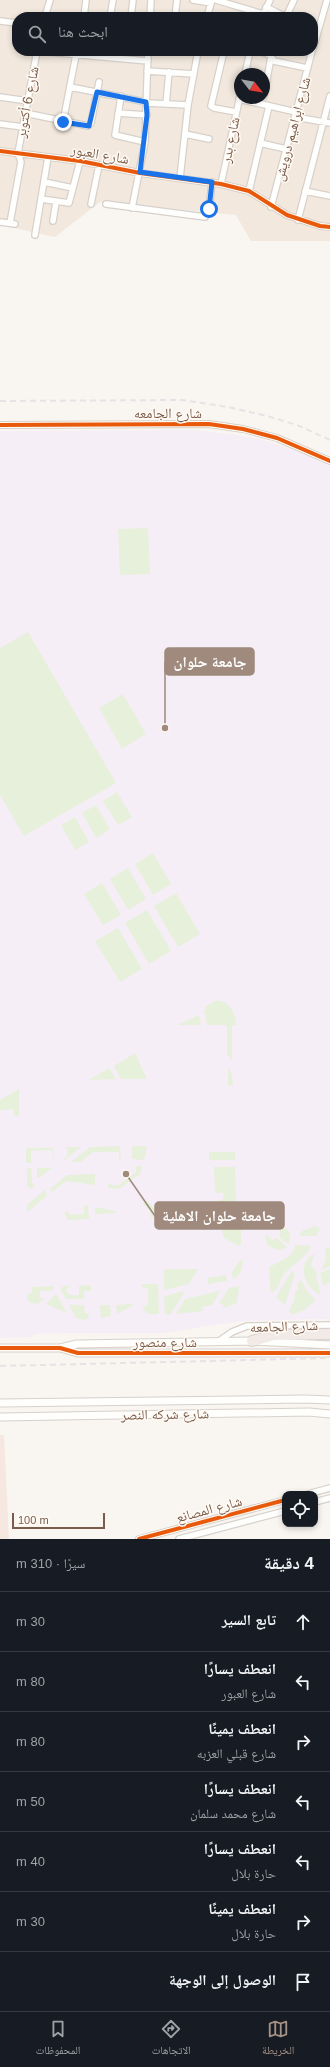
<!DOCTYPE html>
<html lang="ar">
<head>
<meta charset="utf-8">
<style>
	body { margin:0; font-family:Helvetica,"Noto Naskh Arabic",sans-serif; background:#242831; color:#f1f3f6; direction:rtl }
	.controls { position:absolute; right:12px; bottom:12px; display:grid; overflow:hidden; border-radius:8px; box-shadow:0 2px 6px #0003 }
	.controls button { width:36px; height:36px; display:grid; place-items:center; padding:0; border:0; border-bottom:1px solid #363941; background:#171b24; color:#f1f3f6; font:20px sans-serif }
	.compass { position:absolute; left:234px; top:68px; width:36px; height:36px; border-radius:50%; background:#171b24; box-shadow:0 2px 6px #0003; rotate:121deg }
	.scale { position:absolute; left:12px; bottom:10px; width:93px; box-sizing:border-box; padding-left:4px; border:2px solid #7a5c4d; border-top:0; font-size:11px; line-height:14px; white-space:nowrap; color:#7a5c4d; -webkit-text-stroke:3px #fffaf3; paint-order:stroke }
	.stop { position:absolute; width:12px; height:12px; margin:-9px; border:3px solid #1a73e8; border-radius:50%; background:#fff }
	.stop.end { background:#1a73e8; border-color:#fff; box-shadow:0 1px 4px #0008 }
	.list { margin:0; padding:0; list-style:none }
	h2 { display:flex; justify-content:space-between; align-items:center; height:52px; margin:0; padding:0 16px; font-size:17px }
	h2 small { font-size:13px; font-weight:400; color:#9ea1a6 }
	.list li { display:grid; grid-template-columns:26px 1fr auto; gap:12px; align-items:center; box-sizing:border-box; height:60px; padding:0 16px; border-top:1px solid #363941 }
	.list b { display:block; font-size:15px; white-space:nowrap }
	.list p { margin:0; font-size:13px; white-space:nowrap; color:#9ea1a6 }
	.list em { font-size:13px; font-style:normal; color:#9ea1a6 }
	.icon { flex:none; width:22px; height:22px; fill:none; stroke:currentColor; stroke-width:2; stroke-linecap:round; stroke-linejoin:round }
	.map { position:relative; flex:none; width:330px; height:1539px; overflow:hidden; direction:ltr }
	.search { position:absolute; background:#171b24; box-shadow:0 2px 6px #0003; left:12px; right:12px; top:12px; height:44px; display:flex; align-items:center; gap:10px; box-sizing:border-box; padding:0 14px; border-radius:16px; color:#9ea1a6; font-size:15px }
	.sheet { height:472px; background:#171b24 }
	nav { display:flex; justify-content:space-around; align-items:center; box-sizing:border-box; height:56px; border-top:1px solid #363941; background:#171b24; font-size:11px; color:#9ea1a6 }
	nav a { display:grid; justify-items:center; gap:2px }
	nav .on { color:#a69286 }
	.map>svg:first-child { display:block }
	.residential { fill:#f2e8de; fill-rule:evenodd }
	.commercial { fill:#f6e8e1 }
	.education { fill:#f6eef6 }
	.green { fill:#e7f0db }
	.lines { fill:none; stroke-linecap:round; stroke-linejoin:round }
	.minor-casing { stroke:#d7d1cb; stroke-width:8 }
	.tertiary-casing { stroke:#d7d1cb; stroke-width:9 }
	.motorway-casing { stroke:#dad1cc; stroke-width:12 }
	.minor { stroke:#fefefd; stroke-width:5.5 }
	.tertiary { stroke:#fefefd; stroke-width:7 }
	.motorway { stroke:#f2eae7; stroke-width:10 }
	.rail { stroke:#e6e3e7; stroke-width:2; stroke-dasharray:6 4; stroke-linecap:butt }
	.cycleway-casing { stroke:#fffaf3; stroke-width:6 }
	.cycleway { stroke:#e8590c; stroke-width:4 }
	.route { stroke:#1a73e8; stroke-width:5 }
	.labels { text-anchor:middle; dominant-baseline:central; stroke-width:3; stroke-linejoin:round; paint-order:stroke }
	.street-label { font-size:14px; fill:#7a5c4d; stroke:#fffaf3 }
	.leader { fill:none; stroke:#9f8a7d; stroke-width:1.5 }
	.callout-dot { fill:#9f8a7d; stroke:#fffaf3; stroke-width:1.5 }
	.callout { fill:#9f8a7d; stroke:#9f8a7d; stroke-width:1.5 }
	.callout-label { font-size:15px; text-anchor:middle; font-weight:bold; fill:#fff }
</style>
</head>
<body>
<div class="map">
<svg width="330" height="1539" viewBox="0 0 330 1539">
	<rect width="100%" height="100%" fill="#f9f5f0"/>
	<path class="residential" d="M0,0h330v241h-79l-15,-26 -136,-13 -45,35 -55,-12zM17,17h296v34h-296zM240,74h24v24h-24z"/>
	<path class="commercial" d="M0,1435h4l5,104h-9z"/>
	<path class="education" d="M195,430l41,5 28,5 35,12 31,14v853l-88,2 -78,12h-96l-34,1 -2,3 -32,1v-907z"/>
	<path class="green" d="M148,528l2,46 -30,1 -2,-46z
		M28,632l88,151 -92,53 -24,-41v-147z
		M123,694l23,40 -24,15 -23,-41z
		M117,792l15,25 -14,8 -15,-24z
		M96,805l14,24 -14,9 -14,-25z
		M75,817l14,25 -14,8 -14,-25z
		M153,853l18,31 -18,11 -18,-31z
		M128,868l18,31 -18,11 -18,-31z
		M102,883l19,32 -18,10 -19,-31z
		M176,893l24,41 -22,13 -24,-41z
		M147,910l24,41 -22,13 -24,-41z
		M118,928l24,41 -22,13 -25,-41z
		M215,1001c13,-2 21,12 21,24l-4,1v35l-5,-7v-29h-20l-3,-15 3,-1 -2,-2z
		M199,1015l2,10h-24z
		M135,1053l12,26h-26l-7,-13z
		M228,1067l4,8 1,10 -5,1z
		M109,1068l7,11 -27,1z
		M19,1089v27h-5l-1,-7 -13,1v-10z
		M120,1146l1,15h-2v-9h-26l-12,10h-10l19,-15z
		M132,1146h15l-3,14 -12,-1z
		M66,1147h15l-19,15 6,-8z
		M26,1148h27l1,14h-1l-1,-12 -21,1v12h-5z
		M209,1152h26v8h-26z
		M136,1166h6l-2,8 -21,15 -11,-1v-4l10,2 18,-14z
		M214,1167h21l1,35 4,1 1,20 -22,3v-2h-8l-1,-14 9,-2v-8h4l1,-7h-9z
		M27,1168h4l1,15 3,2 -4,4 -4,-3z
		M37,1168h15l-13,10 -2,-1z
		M95,1174v11l-29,-4 -14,11 -2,-3 17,-14z
		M45,1190l2,6 -20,16v-7z
		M146,1200l11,11v7h-6l-1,-7 -7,-7z
		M84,1205l4,1 1,13 -21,1 -4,-7 4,-2 2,4 14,-1z
		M95,1207l21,4v2l-21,1z
		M274,1225c12,0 19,7 15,19l-9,-6v-8l-5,-3z
		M315,1226l5,3 -4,7h-17l3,-5z
		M236,1228h5v17l-2,1 -15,-8 -2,-8z
		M265,1235h2l5,5 5,-2 10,9c-8,4 -14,3 -20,-3z
		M295,1245l16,1c-4,11 -19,19 -27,28 -4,5 -6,17 -12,18l-2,-3 -1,-21c9,-8 24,-8 26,-23z
		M330,1247v19l-9,4 5,-10 -1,-12z
		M314,1254l-3,11 6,8 -1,7 2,2 2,13c-16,-8 -24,-31 -6,-41z
		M240,1260l3,1c-1,8 -2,15 -10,18l-1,-7z
		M164,1269h34l-9,15 -25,6z
		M330,1269v13l-7,4 -3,-13z
		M291,1272l2,-1 2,3 -10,31 -9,-8z
		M226,1275l1,6 -19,3 -1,-6z
		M301,1279l6,12 9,9 -12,10 -12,5 -3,-5 5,-9 1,-10 4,-2 -2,-4z
		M141,1284h17l1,30h-11l-5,-5 1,-3 4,-1v-17h-5z
		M91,1285v6h-7v8h-18l-6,-10 4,-3h6l-4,4 3,5h10v-9z
		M55,1286l-4,5h-11v7h4l-6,6 -7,-1 -4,-4v-5l5,-1v-6z
		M239,1286l-2,17 -13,5 -1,-4h-4l10,-16z
		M185,1291l-15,24 -5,-1 -1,-18z
		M220,1291l-8,14 -10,2 1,4 -27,3 9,-15z
		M56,1294l11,19 -21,-9z
		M129,1304l5,1 -17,9 -1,-9z
		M69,1305h15l1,8 4,1 -1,4 -4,2 -8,-2z
		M100,1305h10l1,11 -10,2z"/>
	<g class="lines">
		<g class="minor-casing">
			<path id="minor" d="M193,0l18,3
				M216,0l47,14
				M266,7l20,10
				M265,11l5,-11
				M45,17l5,-17
				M84,17l2,-17
				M110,17l3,-17
				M131,17l2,-17
				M150,17l1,-17
				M175,17l2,-17
				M207,17l5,-17
				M286,17l8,-17
				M0,21l17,2
				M313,49l14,-49
				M37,51l111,10
				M224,51l-13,55 3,2 22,4
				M259,51l11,4 4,6 33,7
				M128,52v-1
				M147,71l47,3
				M245,74l5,-23
				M70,87l76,15
				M121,96l-6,39 30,7
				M264,96l8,-45
				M0,97l28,4
				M239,99l57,13
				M147,103l41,2
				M166,104l3,-32
				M25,113l63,13 3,-3 8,-41
				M118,113l29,2
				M295,117l35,6
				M63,122l13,-67
				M0,124l23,3
				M185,134l24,5
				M260,143l26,6
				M0,151l80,10 60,12 81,11 28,7 38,24 33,11 10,1
				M180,178l8,-73 10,-54
				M44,182l29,6
				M221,184l19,-88
				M249,191l20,-85
				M305,191l25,5
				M41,199l28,4 11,-42
				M91,204l8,-39
				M106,204l99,13
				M271,207l41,-156
				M132,208l13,-66 3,-91
				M209,209l3,-27
				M298,220l32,-124
				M53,221l3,-19
				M0,222l15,2
				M10,223l11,-61 -3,-9 19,-102
				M35,235l13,-78
				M0,425l209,-1 34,5 34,9 53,23
				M219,1341l13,-9 15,-6 83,-1
				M308,1494l22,-6
				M315,1502l15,-4
				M139,1539l146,-39
				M179,1539l106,-28"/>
		</g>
		<g class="tertiary-casing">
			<path id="tertiary" d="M0,1348h60l18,5h252
				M60,1348l17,-4 175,-3 78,4
				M0,1403l305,-4 25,1
				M0,1417l309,-5 21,2"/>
		</g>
		<g class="motorway-casing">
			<path id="motorway" d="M252,1341l22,-6 56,-1"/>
		</g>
		<use href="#minor" class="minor"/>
		<use href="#tertiary" class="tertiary"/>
		<use href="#motorway" class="motorway"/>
		<path class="rail" d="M0,401l182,-1 46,7 39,9 30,9 33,15
			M0,1366l330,-8"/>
		<g class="cycleway-casing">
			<path id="cycleway" d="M0,151l80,10 60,12 81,11 28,7 38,24 33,11 10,1
				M0,425l209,-1 34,5 34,9 53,23
				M0,1348h60l18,5h252
				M139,1539l146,-39"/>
		</g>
		<use href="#cycleway" class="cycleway"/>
	</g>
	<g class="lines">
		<path class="route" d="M63,122l26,4 8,-34 49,10 1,13 -7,57 72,10 -3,27"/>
	</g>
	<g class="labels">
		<g class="street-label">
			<text transform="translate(27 102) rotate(-79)">شارع 6 أكتوبر</text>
			<text transform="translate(292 129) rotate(-75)">شارع ابراهيم درويش</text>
			<text transform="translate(230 140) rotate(-78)">شارع بدر</text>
			<text transform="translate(100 154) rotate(10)">شارع العبور</text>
			<text x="168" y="413">شارع الجامعه</text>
			<text transform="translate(284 1326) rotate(-2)">شارع الجامعه</text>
			<text x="165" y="1342">شارع منصور</text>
			<text transform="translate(165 1414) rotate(-1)">شارع شركه النصر</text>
			<text transform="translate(209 1509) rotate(-15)">شارع المصانع</text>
		</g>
	</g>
	<path class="leader" d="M165 728L165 662M126 1174L155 1216"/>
	<g class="callout-dot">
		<circle cx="165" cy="728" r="4"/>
		<circle cx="126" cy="1174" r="4"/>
	</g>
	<g class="callout">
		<rect x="165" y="648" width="89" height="27" rx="4"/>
		<rect x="155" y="1202" width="129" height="27" rx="4"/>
	</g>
	<g class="callout-label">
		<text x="210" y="667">جامعة حلوان</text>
		<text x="219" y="1221">جامعة حلوان الاهلية</text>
	</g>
</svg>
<div class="controls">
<button><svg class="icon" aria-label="locate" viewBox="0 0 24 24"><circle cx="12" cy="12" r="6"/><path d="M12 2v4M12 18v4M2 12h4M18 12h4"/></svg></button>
</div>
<svg class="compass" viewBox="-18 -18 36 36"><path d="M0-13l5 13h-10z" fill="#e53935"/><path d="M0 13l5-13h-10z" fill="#9ea1a6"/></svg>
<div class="scale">100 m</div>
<div class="stop" style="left:209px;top:209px"></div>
<div class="stop end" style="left:63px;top:122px"></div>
<div class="search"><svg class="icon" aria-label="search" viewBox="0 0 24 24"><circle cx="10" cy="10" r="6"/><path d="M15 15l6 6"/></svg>ابحث هنا</div>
</div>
<section class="sheet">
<h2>4 دقيقة<small>سيرًا · 310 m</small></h2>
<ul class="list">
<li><svg class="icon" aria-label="ahead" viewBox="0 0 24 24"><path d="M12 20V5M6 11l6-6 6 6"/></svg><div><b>تابع السير</b></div><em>30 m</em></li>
<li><svg class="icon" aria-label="left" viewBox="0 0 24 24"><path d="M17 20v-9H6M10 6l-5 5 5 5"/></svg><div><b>انعطف يسارًا</b><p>شارع العبور</p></div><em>80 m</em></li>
<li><svg class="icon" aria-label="right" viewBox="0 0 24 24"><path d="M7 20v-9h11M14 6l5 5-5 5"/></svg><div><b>انعطف يمينًا</b><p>شارع قبلي العزبه</p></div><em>80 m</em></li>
<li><svg class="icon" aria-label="left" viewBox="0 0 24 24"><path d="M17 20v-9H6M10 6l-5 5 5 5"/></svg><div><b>انعطف يسارًا</b><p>شارع محمد سلمان</p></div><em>50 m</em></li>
<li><svg class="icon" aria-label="left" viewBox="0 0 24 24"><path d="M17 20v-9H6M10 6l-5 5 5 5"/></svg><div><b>انعطف يسارًا</b><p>حارة بلال</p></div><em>40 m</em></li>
<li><svg class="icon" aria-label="right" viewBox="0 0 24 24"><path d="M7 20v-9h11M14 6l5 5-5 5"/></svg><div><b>انعطف يمينًا</b><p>حارة بلال</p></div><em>30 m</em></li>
<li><svg class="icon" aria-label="arrive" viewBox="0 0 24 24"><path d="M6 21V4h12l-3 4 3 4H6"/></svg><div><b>الوصول إلى الوجهة</b></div></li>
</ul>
</section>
<nav>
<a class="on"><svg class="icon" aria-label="map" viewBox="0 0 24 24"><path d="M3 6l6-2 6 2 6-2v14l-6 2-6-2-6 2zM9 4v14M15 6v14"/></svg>الخريطة</a>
<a><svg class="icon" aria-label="directions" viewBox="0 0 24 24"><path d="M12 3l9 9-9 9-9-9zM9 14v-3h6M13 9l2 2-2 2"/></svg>الاتجاهات</a>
<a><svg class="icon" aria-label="saved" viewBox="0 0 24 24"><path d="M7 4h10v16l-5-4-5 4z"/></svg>المحفوظات</a>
</nav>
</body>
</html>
